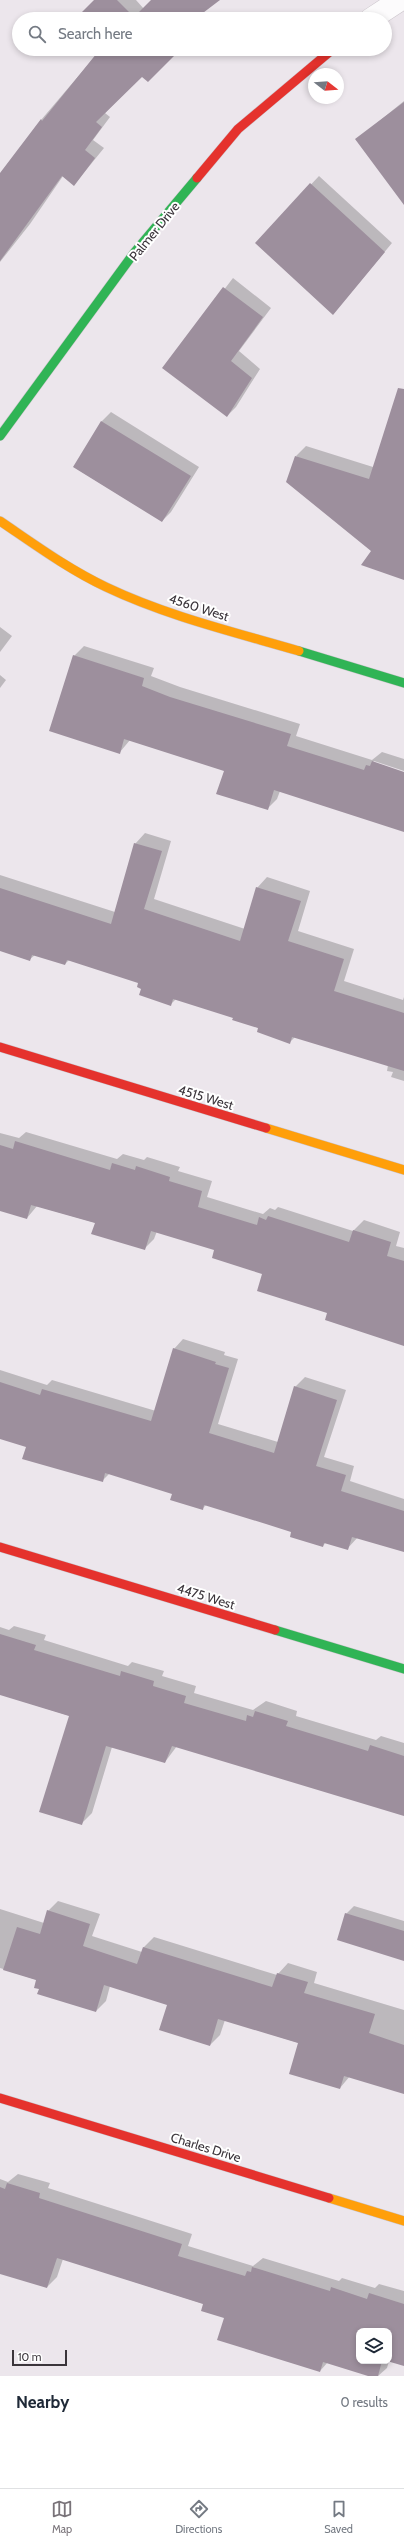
<!DOCTYPE html>
<html lang="en">
<head>
<meta charset="utf-8">
<style>
	body { margin:0; font-family:Cabin,sans-serif; background:#f2f2f3; color:#1f2937 }
	.controls { position:absolute; right:12px; bottom:12px; display:grid; overflow:hidden; border-radius:8px; box-shadow:0 2px 6px #0003 }
	.controls button { width:36px; height:36px; display:grid; place-items:center; padding:0; border:0; border-bottom:1px solid #e0e1e3; background:#fff; color:#1f2937; font:20px sans-serif }
	.compass { position:absolute; left:308px; top:68px; width:36px; height:36px; border-radius:50%; background:#fff; box-shadow:0 2px 6px #0003; rotate:107deg }
	.scale { position:absolute; left:12px; bottom:10px; width:55px; box-sizing:border-box; padding-left:4px; border:2px solid #3b353b; border-top:0; font-size:11px; line-height:14px; white-space:nowrap; color:#3b353b; -webkit-text-stroke:3px #fff; paint-order:stroke }
	.list { margin:0; padding:0; list-style:none }
	h2 { display:flex; justify-content:space-between; align-items:center; height:52px; margin:0; padding:0 16px; font-size:17px }
	h2 small { font-size:13px; font-weight:400; color:#747a83 }
	.icon { flex:none; width:22px; height:22px; fill:none; stroke:currentColor; stroke-width:2; stroke-linecap:round; stroke-linejoin:round }
	.map { position:relative; flex:none; width:404px; height:2376px; overflow:hidden }
	.search { position:absolute; background:#fff; box-shadow:0 2px 6px #0003; left:12px; right:12px; top:12px; height:44px; display:flex; align-items:center; gap:10px; box-sizing:border-box; padding:0 14px; border-radius:22px; color:#747a83; font-size:15px }
	.sheet { height:112px; background:#fff }
	nav { display:flex; justify-content:space-around; align-items:center; box-sizing:border-box; height:56px; border-top:1px solid #e0e1e3; background:#fff; font-size:11px; color:#747a83 }
	nav a { display:grid; justify-items:center; gap:2px }
	nav .on { color:#797379 }
	.map>svg:first-child { display:block }
	.shadow { fill:#0003 }
	.building { fill:#9d8f9d }
	.lines { fill:none; stroke-linecap:round; stroke-linejoin:round }
	.street-casing { stroke:#cac4ca; stroke-width:23 }
	.fast-casing { stroke:#cac4ca; stroke-width:10 }
	.slow-casing { stroke:#cac4ca; stroke-width:10 }
	.jam-casing { stroke:#cac4ca; stroke-width:10 }
	.street { stroke:#fcfbfc; stroke-width:22 }
	.fast { stroke:#30b455; stroke-width:9 }
	.slow { stroke:#ff9f0a; stroke-width:9 }
	.jam { stroke:#e5322d; stroke-width:9 }
	.labels { text-anchor:middle; dominant-baseline:central; stroke-width:4; stroke-linejoin:round; paint-order:stroke }
	.street-label { font-size:13px; fill:#3b353b; stroke:#fff }
</style>
</head>
<body>
<div class="map">
<svg width="404" height="2376" viewBox="0 0 404 2376">
	<rect width="100%" height="100%" fill="#ece6ec"/>
	<path class="shadow" d="M95,0h41l8,9 9,-9h65l-25,19h-116z
		M94,49h85l-37,26 -37,38 5,4 -17,23 11,8 -30,37 -11,-9 -33,48 -30,38v-88l41,-54 57,-67z
		M404,101v69l-48,-30z
		M319,176l73,67 -59,71 -77,-71z
		M233,278l38,30 -32,43 21,18 -24,38 -9,9 -63,-48z
		M111,412l88,55 -28,45 -9,9 -88,-54 28,-46z
		M404,425v152l-31,-27 -77,-94 10,-10 67,21z
		M0,627l12,9 -12,16z
		M84,646l70,22 -3,8 29,11 120,37 -4,12 76,24 10,-8 22,7v12l-30,-10 -2,2 32,10v58l-124,-40 -3,8 -10,10 -42,-39 -95,-30 -10,12 -46,-96z
		M0,675l6,5 -6,8z
		M145,833l26,8 -17,58 91,30 12,-41 10,-11 43,14 -12,40 56,18 -10,32 59,19 1,-3v84l-13,-4 2,-5 -6,-1 1,-6 -93,-28 -5,5 -56,-25 -58,-18 -5,5 -29,-16 -3,-6 -70,-22 -4,4 -30,-9 -6,5 -29,-10v-75l115,37 20,-68z
		M26,1132l91,27 6,-5 21,6 3,-3 33,10 -2,4 34,10 -5,16 56,17 7,-6 5,2 3,-3 75,24 11,-11 36,12 -4,14 8,2v97l-76,-33 -65,-39 -47,-24 -59,-18 -3,8 -10,10 -48,-26 -59,-17 -10,12 -27,-8v-77l19,5z
		M183,1339l42,13 -1,3 14,4 -20,65 60,18 17,-55 10,-10 41,13 -22,67 30,9 -4,15 54,18v52l-46,-14 -11,12 -21,-7 -3,4 -31,-15 -85,-27 -5,5 -29,-16 -63,-20 -8,8 -75,-35 -27,-8v-68l47,15 5,-5 104,31 18,-62z
		M14,1626l32,9 -2,5 84,26 4,-4 32,9 -2,5 34,10 -2,7 59,17 13,-9 31,10 -1,5 80,24 5,-4 23,7v72l-227,-69 -12,16 -53,-15 -20,66 -10,10 -12,-107 -70,-22v-67l9,3z
		M58,1901l42,13 -8,22 50,16 2,-5 10,-10 123,38 11,-12 29,9 -3,11 90,27v83l-54,-17 -10,12 -41,-45 -74,-23 -5,15 -10,10 -42,-41 -58,-18 -4,15 -10,10 -56,-22 -3,-9 -37,-12v-59l44,14 4,-12z
		M354,1906l50,15v39l-58,-46z
		M18,2174l32,9 -2,5 144,46 -4,12 65,20 10,-8 76,23 3,-3 33,10 4,-4 25,7v74l-15,-4v-30h-30v30h30l-2,7 -9,8h-7l-43,-14 -8,9 -116,-67 -141,-45 -6,18 -10,10 -47,-14v-94l8,3z"/>
	<path class="building" d="M94,0h23l17,17 17,-17h69l-25,19h-120z
		M93,49h88l-33,33 -6,-5 -46,45 6,5 -17,23 10,8 -21,28 -12,-10 -62,85v-88l41,-54 1,2 55,-68z
		M404,102v103l-49,-66z
		M310,183l75,69 -52,63 -78,-72z
		M223,287l40,30 -32,44 21,17 -25,39 -65,-49z
		M398,388l6,1v191l-43,-15 10,-14 -85,-69 9,-26 74,23z
		M101,421l90,55 -29,46 -89,-55z
		M73,655l71,23 -2,8 28,11 121,37 -4,12 77,24 2,-5 4,1 2,-5 32,11v60l-130,-42 -6,20 -52,-16 8,-23 -100,-32 -4,15 -71,-23z
		M134,843l28,8 -18,58 96,32 16,-54 45,14 -13,40 56,18 -10,32 70,22v58l-112,-34 -2,7 -33,-12 1,-4 -26,-8 1,-2 -60,-19 -2,7 -32,-11 2,-6 -4,-2 1,-4 -71,-23 -2,5 -33,-10 -2,6 -30,-10v-63l111,36z
		M15,1141l95,29 2,-7 23,7 1,-4 34,11 -1,4 33,10 -4,16 59,18 2,-8 7,3 2,-4 81,26 4,-12 38,12 -4,14 17,5v85l-79,-26 2,-7 -70,-22 5,-17 -50,-16 2,-8 -63,-19 -6,19 -54,-16 4,-11 -64,-18 -4,14 -27,-8v-66l13,4z
		M173,1348l43,14 -1,2 14,4 -20,65 65,20 20,-67 43,14 -21,66 30,9 -5,16 63,20v41l-52,-15 -4,13 -24,-7 -1,4 -33,-10 1,-5 -25,-8 -62,-19 -1,5 -33,-10 2,-6 -67,-21 -2,9 -81,-23 4,-12 -26,-8v-57l40,13 2,-6 109,32z
		M0,1634l36,11 -2,5 86,26 1,-5 33,10 -1,5 33,10 -2,7 62,18 1,-6 6,2 2,-6 33,10 -2,5 59,18 23,7 2,-6 34,11v60l-232,-70 -7,17 -59,-17 -24,79 -43,-13 30,-96 -69,-21z
		M47,1910l43,14 -7,22 54,18 6,-17 129,40 5,-14 31,9 -4,11 71,21 -6,19 35,12v49l-60,-18 -4,13 -51,-15 9,-31 -80,-24 -8,27 -51,-16 8,-25 -63,-20 -8,27 -59,-18 2,-5 -5,-1 2,-8 -33,-10 14,-43 23,7z
		M345,1913l59,18v30l-67,-21z
		M7,2183l33,10 -1,5 143,46 -4,12 67,20 2,-5 4,1 1,-5 78,24 1,-4 36,12 2,-6 35,11v62l-17,-5h2v-30h-30v30h23l-4,15h-10l-45,-14 -3,10 -103,-32 7,-22 -23,-7 2,-7 -146,-46 -10,30 -47,-14v-87l5,2z"/>
	<g class="lines">
		<g class="street-casing">
			<path id="street" d="M371,19l29,-19"/>
		</g>
		<g class="fast-casing">
			<path id="fast" d="M0,436l134,-183 63,-75
				M299,651l105,32
				M275,1630l129,39"/>
		</g>
		<g class="slow-casing">
			<path id="slow" d="M0,521c34,23 68,48 106,66 61,29 128,45 193,64
				M266,1128l138,42
				M329,2198l75,23"/>
		</g>
		<g class="jam-casing">
			<path id="jam" d="M197,178l41,-49 95,-80
				M0,1047l266,81
				M0,1547l275,83
				M0,2098l329,100"/>
		</g>
		<use href="#street" class="street"/>
		<use href="#fast" class="fast"/>
		<use href="#slow" class="slow"/>
		<use href="#jam" class="jam"/>
	</g>
	<g class="labels">
		<g class="street-label">
			<text transform="translate(154 231) rotate(-51)">Palmer Drive</text>
			<text transform="translate(199 607) rotate(18)">4560 West</text>
			<text transform="translate(206 1097) rotate(17)">4515 West</text>
			<text transform="translate(206 1596) rotate(17)">4475 West</text>
			<text transform="translate(206 2147) rotate(17)">Charles Drive</text>
		</g>
	</g>
</svg>
<div class="controls">
<button><svg class="icon" aria-label="layers" viewBox="0 0 24 24"><path d="M12 4l9 5-9 5-9-5zM3 14l9 5 9-5"/></svg></button>
</div>
<svg class="compass" viewBox="-18 -18 36 36"><path d="M0-13l5 13h-10z" fill="#e53935"/><path d="M0 13l5-13h-10z" fill="#747a83"/></svg>
<div class="scale">10 m</div>
<div class="search"><svg class="icon" aria-label="search" viewBox="0 0 24 24"><circle cx="10" cy="10" r="6"/><path d="M15 15l6 6"/></svg>Search here</div>
</div>
<section class="sheet">
<h2>Nearby<small>0 results</small></h2>
<ul class="list">
</ul>
</section>
<nav>
<a class="on"><svg class="icon" aria-label="map" viewBox="0 0 24 24"><path d="M3 6l6-2 6 2 6-2v14l-6 2-6-2-6 2zM9 4v14M15 6v14"/></svg>Map</a>
<a><svg class="icon" aria-label="directions" viewBox="0 0 24 24"><path d="M12 3l9 9-9 9-9-9zM9 14v-3h6M13 9l2 2-2 2"/></svg>Directions</a>
<a><svg class="icon" aria-label="saved" viewBox="0 0 24 24"><path d="M7 4h10v16l-5-4-5 4z"/></svg>Saved</a>
</nav>
</body>
</html>
